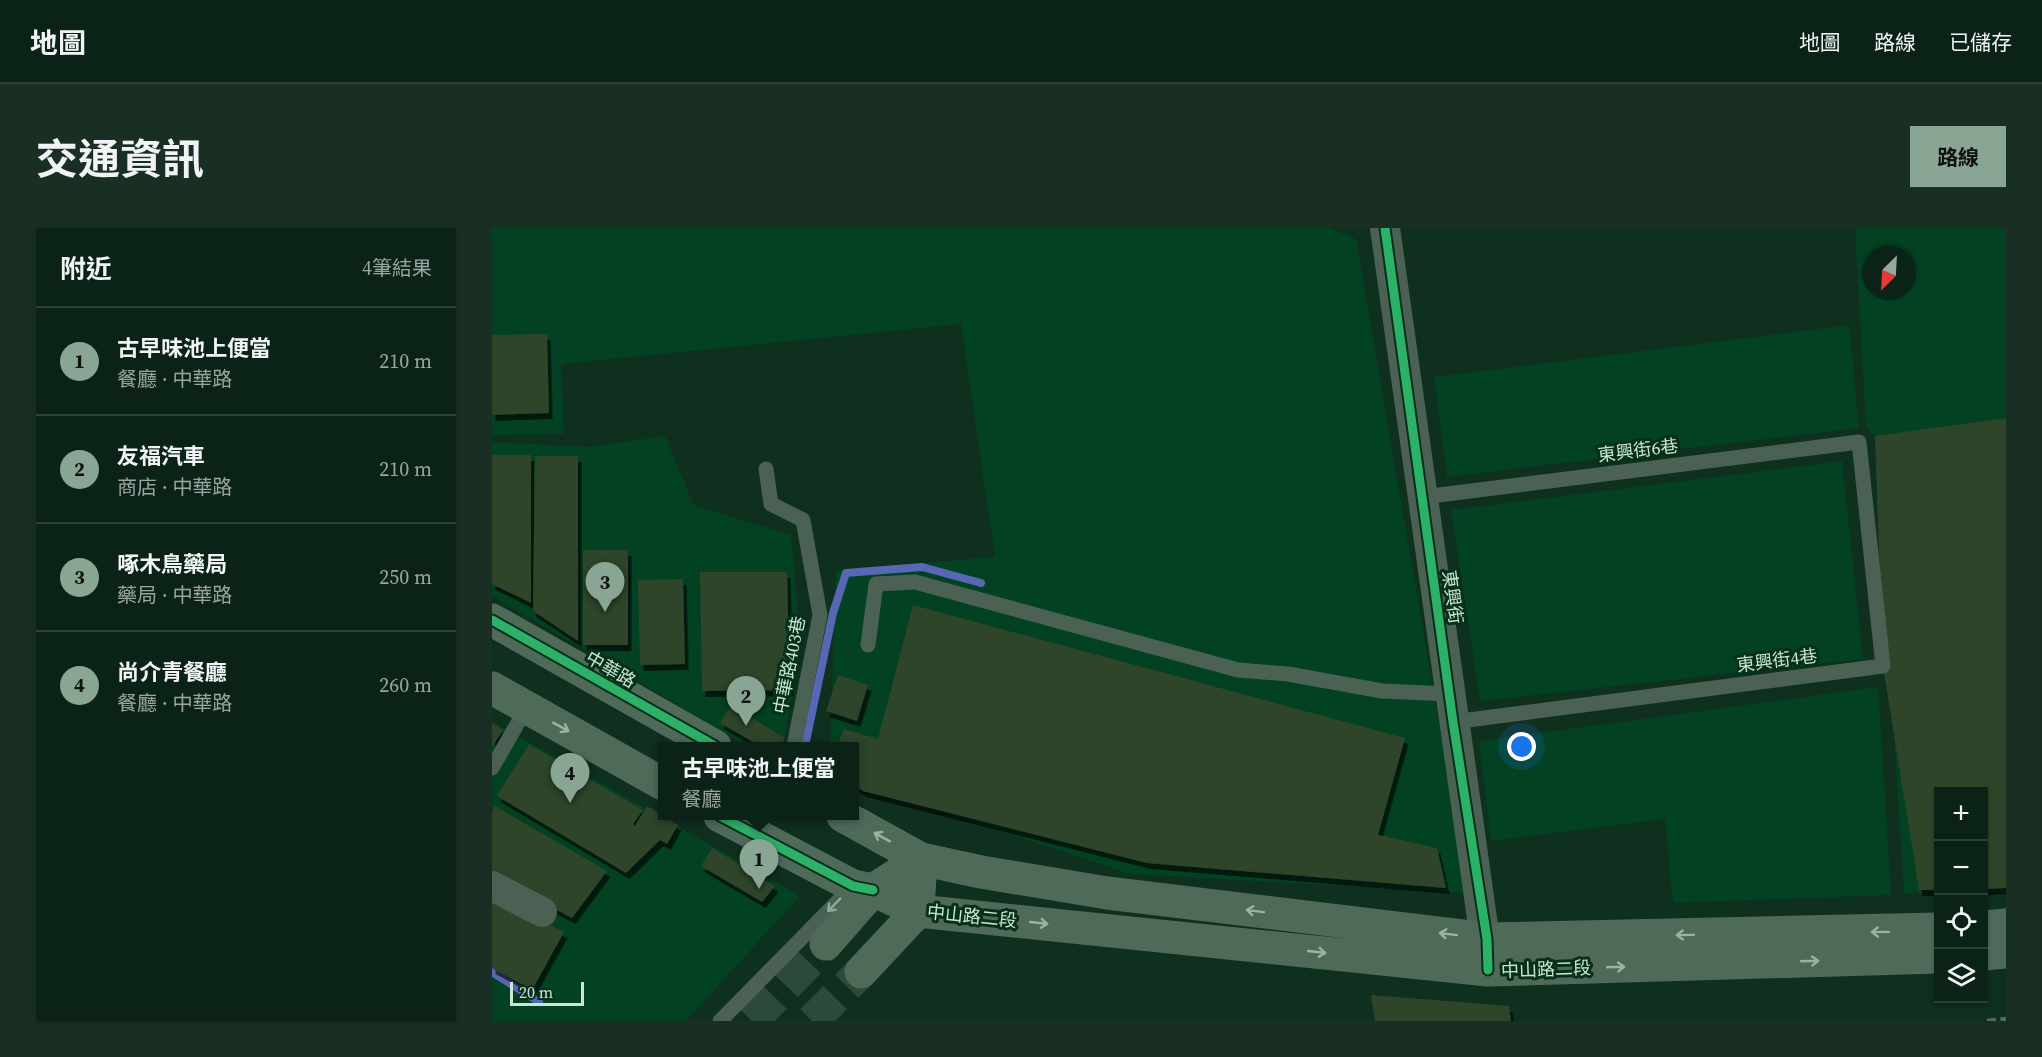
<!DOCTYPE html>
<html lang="zh-TW">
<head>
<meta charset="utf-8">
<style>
	body { margin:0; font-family:"Source Serif 4","Noto Sans TC",serif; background:#192f24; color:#f1f3f6 }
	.controls { position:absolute; right:18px; bottom:18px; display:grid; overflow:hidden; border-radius:0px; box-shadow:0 2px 4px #0004 }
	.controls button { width:54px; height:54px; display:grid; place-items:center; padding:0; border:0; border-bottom:2px solid #2b4036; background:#0b2317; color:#f1f3f6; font:30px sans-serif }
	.compass { position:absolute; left:1370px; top:18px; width:54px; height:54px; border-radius:50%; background:#0b2317; box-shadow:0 2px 4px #0004; rotate:204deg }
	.scale { position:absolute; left:18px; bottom:15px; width:74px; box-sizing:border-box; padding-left:6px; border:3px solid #cae5d2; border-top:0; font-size:16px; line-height:21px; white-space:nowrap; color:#cae5d2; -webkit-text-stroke:4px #063019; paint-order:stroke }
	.you { position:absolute; left:1030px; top:519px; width:21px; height:21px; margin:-15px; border:4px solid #fff; border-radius:50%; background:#1a73e8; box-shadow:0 0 0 9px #1a73e833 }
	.badge { display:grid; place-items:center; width:39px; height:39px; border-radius:50%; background:#89a593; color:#111; font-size:20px; font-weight:700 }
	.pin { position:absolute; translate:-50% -50px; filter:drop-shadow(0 2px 3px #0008) }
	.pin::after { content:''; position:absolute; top:32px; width:21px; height:18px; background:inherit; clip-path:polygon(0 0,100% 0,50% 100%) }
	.popup { position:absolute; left:166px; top:514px; width:201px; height:78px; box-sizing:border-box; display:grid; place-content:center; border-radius:0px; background:#0b2317; filter:drop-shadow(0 2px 4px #0005); font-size:20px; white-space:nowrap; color:#9aa4a1 }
	.popup b { font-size:22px; color:#f1f3f6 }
	.popup::after { content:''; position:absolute; left:50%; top:100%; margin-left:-12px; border:12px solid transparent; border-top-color:#0b2317 }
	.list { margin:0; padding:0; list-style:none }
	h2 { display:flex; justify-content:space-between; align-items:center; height:78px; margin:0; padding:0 24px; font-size:26px }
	h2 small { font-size:20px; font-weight:400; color:#9aa4a1 }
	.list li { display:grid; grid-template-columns:39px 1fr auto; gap:18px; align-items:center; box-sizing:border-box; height:108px; padding:0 24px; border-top:2px solid #2b4036 }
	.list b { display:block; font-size:22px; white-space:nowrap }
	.list p { margin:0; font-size:20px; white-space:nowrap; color:#9aa4a1 }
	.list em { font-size:20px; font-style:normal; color:#9aa4a1 }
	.icon { flex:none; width:33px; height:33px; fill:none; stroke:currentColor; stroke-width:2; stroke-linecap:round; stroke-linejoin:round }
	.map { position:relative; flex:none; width:1514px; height:793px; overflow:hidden; border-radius:0px }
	header { display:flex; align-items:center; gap:36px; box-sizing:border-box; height:84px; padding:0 30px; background:#0b2317; border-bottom:2px solid #2b4036 }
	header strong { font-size:28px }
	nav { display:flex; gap:33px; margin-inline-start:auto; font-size:21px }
	.intro { display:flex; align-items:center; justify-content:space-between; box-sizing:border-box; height:144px; padding:0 36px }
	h1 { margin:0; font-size:42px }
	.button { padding:15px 27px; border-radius:0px; background:#89a593; color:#111; font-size:21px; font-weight:700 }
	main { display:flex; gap:36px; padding:0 36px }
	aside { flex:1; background:#0b2317; border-radius:0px; box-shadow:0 2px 4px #0004 }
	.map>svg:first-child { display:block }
	.built { fill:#024121; fill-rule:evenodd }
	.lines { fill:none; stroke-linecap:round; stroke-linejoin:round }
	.stream { stroke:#5767b4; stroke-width:8 }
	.building { fill:#2d452c; filter:url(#shadow) }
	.secondary-tunnel { stroke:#2b4a3a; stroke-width:33; stroke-dasharray:33 16; stroke-linecap:butt }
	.lane { stroke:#4a6154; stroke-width:15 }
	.street { stroke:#4a6154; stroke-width:30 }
	.secondary { stroke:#506a5a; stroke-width:33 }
	.rail { stroke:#546a5d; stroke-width:4.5; stroke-dasharray:9 4.5; stroke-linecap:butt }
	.cycleway-casing { stroke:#063019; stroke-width:13 }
	.cycleway { stroke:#2db169; stroke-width:9 }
	.oneway { stroke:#99b4a2 }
	.oneway2 { stroke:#90aa99 }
	.labels { text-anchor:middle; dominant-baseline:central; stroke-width:6; stroke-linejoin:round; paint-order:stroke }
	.street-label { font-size:18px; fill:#cae5d2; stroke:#063019 }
</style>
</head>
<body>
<header>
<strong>地圖</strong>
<nav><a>地圖</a><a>路線</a><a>已儲存</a></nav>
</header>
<div class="intro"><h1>交通資訊</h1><a class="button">路線</a></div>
<main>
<aside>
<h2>附近<small>4筆結果</small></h2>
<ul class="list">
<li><span class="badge">1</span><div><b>古早味池上便當</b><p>餐廳 · 中華路</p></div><em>210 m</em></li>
<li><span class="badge">2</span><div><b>友福汽車</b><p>商店 · 中華路</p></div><em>210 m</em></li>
<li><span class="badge">3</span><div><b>啄木鳥藥局</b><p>藥局 · 中華路</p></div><em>250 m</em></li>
<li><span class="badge">4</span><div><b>尚介青餐廳</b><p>餐廳 · 中華路</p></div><em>260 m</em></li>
</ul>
</aside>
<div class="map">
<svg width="1514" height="793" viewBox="0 0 1514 793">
	<defs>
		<filter id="shadow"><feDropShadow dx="3.5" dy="6" stdDeviation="0" flood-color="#0009"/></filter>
	</defs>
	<rect width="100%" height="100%" fill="#0f2f1f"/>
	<path class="built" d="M0,0h836l28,11 112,654 -338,-19 -275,-91v-37h-25l6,-176 159,-13 -34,-233 -400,40 3,70 -72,1z
		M1363,0h151v664h-22v-100h-46v101h-34l-29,-456 -9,-11zM1379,27h36v36h-36z
		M1357,97l10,103 -412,49 -13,-100z
		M173,208l29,69 97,30 10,113 -18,98h-35l-256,-150v-154l97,5z
		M1350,233l21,198 -383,42 -29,-191z
		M1386,459l13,208 -218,8 -8,-84 -174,22 -12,-100z
		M0,493l308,175 -114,125h-194z"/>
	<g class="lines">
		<path class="stream" d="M313,518l28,-133 13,-40 76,-6 59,16
			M0,744l47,30"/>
	</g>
	<path class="building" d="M55,106l2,79 -57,2v-80z
		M1514,190v470l-22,1v-97h-46v98h-19l-36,-224 -8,-230z
		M0,227h39v148l-39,-19z
		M43,228h43v185l-45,-30z
		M91,322h45v95h-45z
		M208,344h87l3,118 -88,1z
		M191,351l2,85 -45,1 -2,-85z
		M421,377l492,133 -27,97 59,13 9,40 -299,-25 -284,-72 -8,-5v-40h-18l7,-17 34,10z
		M346,447l30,10 -11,36 -31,-10z
		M239,477l54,33 -3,8h-22l-40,-23z
		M0,495l11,7 -11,17z
		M37,516l114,66 -10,14 2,2 12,-20 31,19 -11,19 -7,-4 -34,33 -129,-77z
		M3,578l112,65 -35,47 -80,-42v-65z
		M220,620l63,38 -13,16 -61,-36z
		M0,668l72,36 -32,58 -40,-22z
		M879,767l138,11 2,15h-136z"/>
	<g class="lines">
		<path class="secondary-tunnel" d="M260,793l74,-77
			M320,793l49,-49"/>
		<path class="lane" d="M274,241l5,35 32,16 17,95 -26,131
			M931,269l436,-55 24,224 -430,56
			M376,417l8,-61 39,-2 323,88 50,4 94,17 68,3
			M0,540l35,-61
			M228,793l134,-136"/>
		<path class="street" d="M893,0l103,733
			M0,658l50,26"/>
		<path class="secondary" d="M0,392l223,126
			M0,460l171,96
			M228,588l133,70 20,4 45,21 570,59 450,-13
			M351,588l78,43 60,13 126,21 380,46 451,-10
			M1492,699l22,-2
			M334,716l47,-54 48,-31
			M1492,726l22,-2
			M369,744l57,-61 3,-52"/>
		<path class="rail" d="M1495,793l19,-2"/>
		<g class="cycleway-casing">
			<path id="cycleway" d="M893,0l68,494 34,217 1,31
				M0,392l223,126
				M228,588l133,70 20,4"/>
		</g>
		<use href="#cycleway" class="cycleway"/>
	</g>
	<defs><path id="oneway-shaft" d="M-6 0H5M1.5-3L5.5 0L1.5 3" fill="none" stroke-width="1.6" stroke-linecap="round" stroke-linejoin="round" transform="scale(1.5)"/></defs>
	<g class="oneway">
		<use href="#oneway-shaft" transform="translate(69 499) rotate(29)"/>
		<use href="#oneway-shaft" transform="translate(390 609) rotate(-151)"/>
		<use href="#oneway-shaft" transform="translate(763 683) rotate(-173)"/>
		<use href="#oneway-shaft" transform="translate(547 695) rotate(6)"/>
		<use href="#oneway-shaft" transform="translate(1388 704) rotate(179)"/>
		<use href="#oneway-shaft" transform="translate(956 706) rotate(-173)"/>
		<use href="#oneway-shaft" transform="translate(1193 707) rotate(179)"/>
		<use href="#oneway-shaft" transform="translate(825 724) rotate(6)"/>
		<use href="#oneway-shaft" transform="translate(1318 733) rotate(-2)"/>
		<use href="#oneway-shaft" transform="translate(1124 739) rotate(-2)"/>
	</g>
	<use class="oneway2" href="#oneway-shaft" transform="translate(342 677) rotate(135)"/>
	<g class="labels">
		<g class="street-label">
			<text transform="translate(1146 222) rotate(-7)">東興街6巷</text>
			<text transform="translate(961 369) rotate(82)">東興街</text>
			<text transform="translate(1285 432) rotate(-7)">東興街4巷</text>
			<text transform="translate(297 437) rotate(-79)">中華路403巷</text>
			<text transform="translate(119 441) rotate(30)">中華路</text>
			<text transform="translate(480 688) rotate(6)">中山路二段</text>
			<text transform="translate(1054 741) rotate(-2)">中山路二段</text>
		</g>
	</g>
</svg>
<div class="controls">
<button>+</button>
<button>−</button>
<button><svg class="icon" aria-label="locate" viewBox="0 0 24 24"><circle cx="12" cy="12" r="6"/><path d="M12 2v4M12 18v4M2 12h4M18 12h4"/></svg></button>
<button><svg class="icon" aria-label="layers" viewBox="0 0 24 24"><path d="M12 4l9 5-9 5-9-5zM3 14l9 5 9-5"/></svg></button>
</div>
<svg class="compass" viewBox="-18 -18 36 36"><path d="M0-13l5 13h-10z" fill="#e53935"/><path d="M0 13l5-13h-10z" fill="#9aa4a1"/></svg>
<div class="scale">20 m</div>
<div class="you"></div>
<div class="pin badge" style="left:267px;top:661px">1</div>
<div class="popup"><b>古早味池上便當</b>餐廳</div>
<div class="pin badge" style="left:254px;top:498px">2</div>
<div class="pin badge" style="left:113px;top:384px">3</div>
<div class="pin badge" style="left:78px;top:575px">4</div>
</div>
</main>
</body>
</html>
